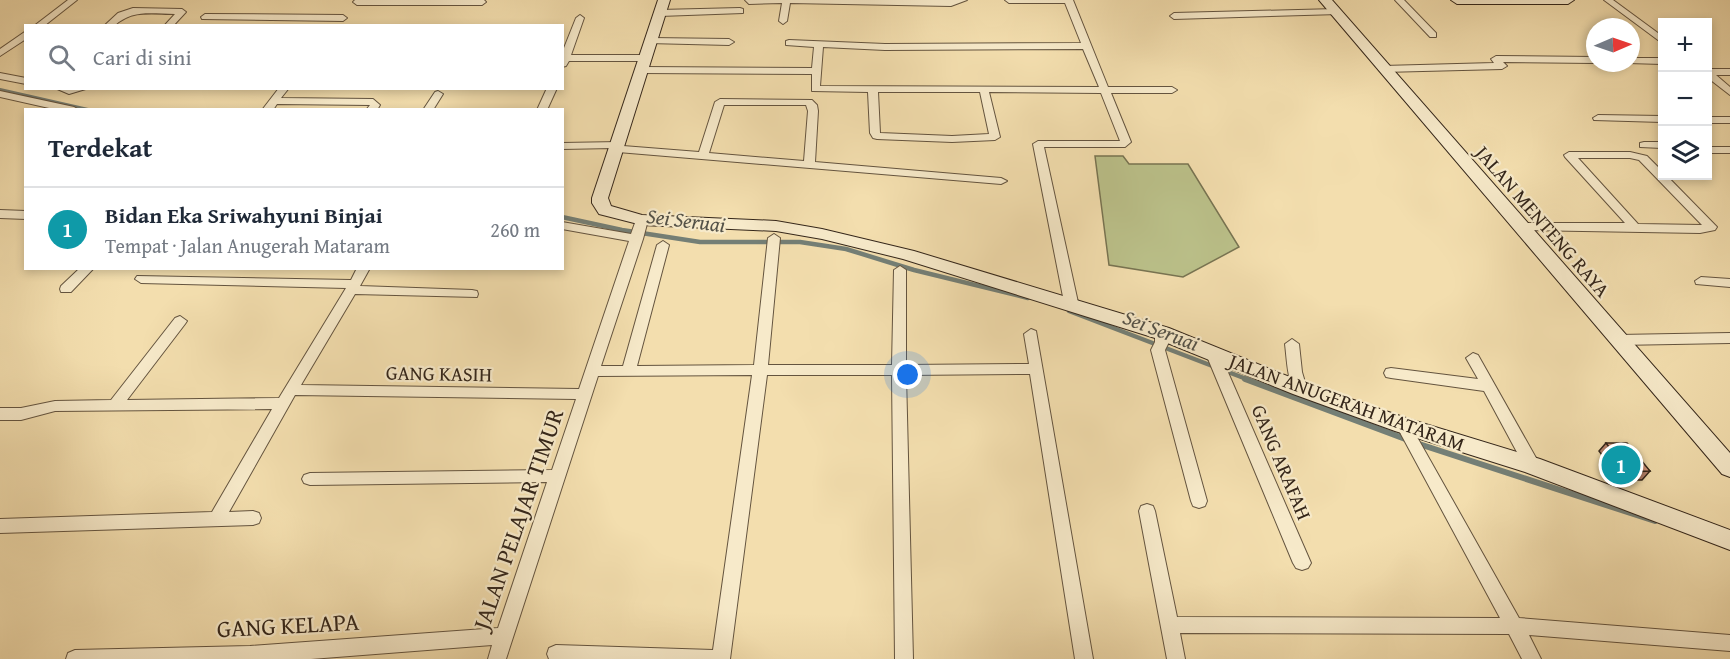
<!DOCTYPE html>
<html lang="id">
<head>
<meta charset="utf-8">
<style>
	body { margin:0; font-family:"Gentium Book Plus",serif; background:#f2f2f3; color:#1f2937 }
	.controls { position:absolute; right:18px; top:18px; display:grid; overflow:hidden; border-radius:0px; box-shadow:0 3px 9px #0003 }
	.controls button { width:54px; height:54px; display:grid; place-items:center; padding:0; border:0; border-bottom:2px solid #e0e1e3; background:#fff; color:#1f2937; font:30px sans-serif }
	.compass { position:absolute; left:1586px; top:18px; width:54px; height:54px; border-radius:50%; background:#fff; box-shadow:0 3px 9px #0003; rotate:88deg }
	.you { position:absolute; left:908px; top:375px; width:21px; height:21px; margin:-15px; border:4px solid #fff; border-radius:50%; background:#1a73e8; box-shadow:0 0 0 9px #1a73e833 }
	.badge { display:grid; place-items:center; width:39px; height:39px; border-radius:50%; background:#ea580c; color:#fff; font-size:20px; font-weight:700 }
	.pin { position:absolute; translate:-50% -50%; border:3px solid #fff; box-shadow:0 2px 6px #0006 }
	.list { margin:0; padding:0; list-style:none }
	h2 { display:flex; justify-content:space-between; align-items:center; height:78px; margin:0; padding:0 24px; font-size:26px }
	h2 small { font-size:20px; font-weight:400; color:#747a83 }
	.list li { display:grid; grid-template-columns:39px 1fr auto; gap:18px; align-items:center; box-sizing:border-box; height:84px; padding:0 24px; border-top:2px solid #e0e1e3 }
	.list b { display:block; font-size:22px; white-space:nowrap }
	.list p { margin:0; font-size:20px; white-space:nowrap; color:#747a83 }
	.list em { font-size:20px; font-style:normal; color:#747a83 }
	.icon { flex:none; width:33px; height:33px; fill:none; stroke:currentColor; stroke-width:2; stroke-linecap:round; stroke-linejoin:round }
	.map { position:relative; flex:none; width:1730px; height:659px; overflow:hidden }
	.search { position:absolute; background:#fff; box-shadow:0 3px 9px #0003; left:24px; top:24px; width:540px; height:66px; display:flex; align-items:center; gap:15px; box-sizing:border-box; padding:0 21px; border-radius:0px; color:#747a83; font-size:22px }
	.panel { position:absolute; background:#fff; box-shadow:0 3px 9px #0003; left:24px; top:108px; width:540px; height:162px; border-radius:0px }
	.map>svg:first-child { display:block }
	.green { fill:#bbc18a; stroke:#787452; stroke-width:1.5 }
	.lines { fill:none; stroke-linecap:round; stroke-linejoin:round }
	.stream-far2 { stroke:#747f76; stroke-width:4 }
	.stream-far1 { stroke:#747f76; stroke-width:4.5 }
	.stream { stroke:#747f76; stroke-width:6 }
	.street-casing { stroke:#64543f; stroke-width:2 }
	.secondary-casing { stroke:#34261a; stroke-width:2 }
	.street { fill:#f7eaca; fill-rule:evenodd }
	.secondary { fill:#f7eaca; fill-rule:evenodd }
	.wall { fill:#bf8870; stroke:#34261a; stroke-width:1.5 }
	.building { fill:#de9e82; stroke:#34261a; stroke-width:1.5 }
	.labels { text-anchor:middle; dominant-baseline:central; stroke-width:4.5; stroke-linejoin:round; paint-order:stroke }
	.street-label { font-size:20px; fill:#34261a; stroke:#f7eaca }
	.water-label { font-size:21px; font-style:italic; fill:#545248; stroke:#f7eaca }
	.near-street-label { font-size:24px; fill:#34261a; stroke:#f7eaca }
</style>
</head>
<body>
<div class="map">
<svg width="1730" height="659" viewBox="0 0 1730 659">
	<rect width="100%" height="100%" fill="#f3deae"/>
	<filter id="stains"><feTurbulence type="fractalNoise" baseFrequency=".00333" numOctaves="4"/><feColorMatrix values="0 0 0 0 .2 0 0 0 0 .09 0 0 0 0 .02 0 0 0 .5 -.17"/></filter>
	<radialGradient id="worn" r=".72"><stop offset=".6" stop-color="#630" stop-opacity="0"/><stop offset="1" stop-color="#630" stop-opacity=".3"/></radialGradient>
	<path class="green" d="M1095,156h28l6,8h59l51,83 -56,30 -74,-12z"/>
	<g class="lines">
		<path class="stream-far2" d="M0,90l88,20"/>
		<path class="stream-far1" d="M562,217l60,13 78,12h100l46,7 68,21 114,28
			M1069,311l180,69"/>
		<path class="stream" d="M1245,379l163,61
			M1416,443l239,78"/>
		<g class="street-casing">
			<path id="street" d="M68,0h9l-33,26h-10z
				M355,0h129l2,2 -4,3h-125l-4,-3z
				M745,0h222l-16,6 -161,-3 -3,18 -4,3 -4,-3 3,-18 -33,1z
				M1005,0h68l35,87h64l5,3 -5,3h-61l20,49 -6,5h-81l35,160 -7,4 -7,-4 -32,-163 5,-3h82l-19,-48 -112,-1 11,45 -5,3 -43,2 -75,-3 -4,-1 -3,-5 -2,-41 -56,-1v-17l-170,-1 -5,-3 5,-3 170,1 2,-21 -28,-2v-4l3,-1 96,4 196,-1 -16,-40h-56zM823,47l62,3 198,-1 16,38 -279,-1zM878,92h102l9,42 -37,2 -72,-3z
				M1395,0h9l32,33v4h-6z
				M1604,0h9l49,36v7z
				M133,8l49,1 4,3 -13,14h-9l11,-12c-24,0 -42,-5 -61,12h-10l14,-13z
				M740,8l3,1v4l-83,3 -4,-3 4,-3z
				M1336,9l3,1v4l-165,5 -4,-3 4,-3z
				M205,14l138,1 4,3 -4,3 -141,-2 -1,-2z
				M580,15l4,3 -13,37h75l5,3 -5,3h-77l-3,5 -4,1v-14l14,-35z
				M26,31v8l-26,17v-7z
				M651,38l78,1 5,3 -5,3 -81,-2v-4z
				M1496,56l99,1v6l-92,-1 4,4 -5,3 -119,3 -5,-3 5,-3 111,-3 -3,-4z
				M1631,58h31v6l-34,-1h3z
				M1708,69h22v6h-14l14,12v8l-22,-17z
				M0,73l26,5v6l-26,-5z
				M55,88h34l-20,6z
				M279,88h10l-8,10 92,1 7,6 -3,5h-11l4,-5 -93,-1 -4,6h-11z
				M547,88h10l-10,22h-10z
				M0,91l74,16 5,3h-21l-58,-13z
				M438,91l5,3 -10,16h-10l12,-18z
				M720,99l92,1 5,5 1,6 -3,51 186,16 6,3 -6,3 -383,-32 -5,-4 -51,1v-6l57,-1 4,1v3l76,6 16,-50zM724,105h82l2,6 -4,50 -95,-8z
				M1598,115l64,1v6l-68,-2 -1,-2z
				M1708,117h22v6h-22z
				M1644,142h18v6l-22,-1v-4z
				M1708,147h22v6h-22z
				M1569,152h61l17,4 15,15v5h5l50,51 -2,3 -15,3 -183,-3 -2,-3 2,-3 4,-1h104l-60,-66 -1,-2zM1578,158h52l9,2 63,65 -64,-1z
				M0,210l26,1v8l-26,-1z
				M642,216l6,4 -5,19 -42,127h22l34,-121 6,-4 6,4 -32,121 117,-1 14,-127 6,-4 6,4 -12,127h124l2,-95 6,-4 6,4v95l123,-1 -5,-30 7,-5 5,2 57,328h-18l-45,-285 -124,1 7,284h-18l-3,-284h-125l-37,284h-181l-2,-5 2,-6 7,-3 157,5 39,-275 -154,1 -92,283h-18l4,-14 -181,14h-245l2,-6 7,-3 175,-4 248,-18 49,-146 -237,3 -6,-2 -2,-4 2,-4 6,-2 242,-3 24,-71 -281,-4 -66,117 24,-1 6,2 2,5 -2,5 -6,2 -253,8v-14l212,-7 60,-103 -217,2 -34,9h-21v-12h21l34,-7 56,-1 64,-82 5,-2 7,5 -2,3 -58,76 152,-2 67,-110 -205,-5 -6,-4 2,-3 214,4 6,-12h13l-10,18 112,4 5,1 1,3 -1,3 -122,-3 -54,91 278,4 50,-148 -67,-12v-7l69,12 5,-14z
				M80,268h14l-23,24h-10l-1,-3 1,-3z
				M1701,277l29,2v8l-34,-3 -1,-3z
				M1162,328l7,5v9l-4,8 42,151 -2,5 -6,2 -6,-2 -2,-5 -40,-151 4,-8v-9z
				M1730,333v10l-112,2 -7,-5 7,-5z
				M1292,339l7,5 3,28 5,17 -2,4h-10c-8,-15 -8,-33 -10,-49z
				M1213,349l7,5 91,209 -3,5 -6,2 -6,-2 -3,-5 -87,-209z
				M1473,353l5,2 62,110 -2,4 -6,2 -6,-2 -42,-78 -93,-13 -5,-1 -2,-4 2,-4 5,-1 87,11 -12,-21z
				M1403,419l5,2 111,197 211,17v16l-201,-16 12,24h-19l-13,-25 -329,-1 5,26h-18l-28,-148 2,-5 6,-2 6,2 2,5 22,106 323,1 -104,-193 2,-4z"/>
		</g>
		<g class="secondary-casing">
			<path id="secondary" d="M658,0h12l-62,198 3,8 31,9 134,6 46,8 92,22 255,77 138,56 102,35 131,40 190,71v20l-205,-78 -130,-41 -102,-37 -138,-56 -252,-79 -81,-20 -46,-8 -134,-6 -43,-11 -7,-11v-5z
				M1319,0h13l398,453v24l-8,-3z
				M1451,0h123l-6,4h-111z"/>
		</g>
		<use href="#street" class="street"/>
		<use href="#secondary" class="secondary"/>
	</g>
	<path class="wall" d="M1606,443l44,28 -8,9h-21l-22,-29z"/>
	<path class="building" d="M1606,443h21l23,28 -22,1z"/>
	<g class="labels">
		<g class="street-label">
			<text transform="translate(1543 221) rotate(49)">JALAN MENTENG RAYA</text>
			<text transform="translate(439 373) rotate(1)">GANG KASIH</text>
			<text transform="translate(1347 402) rotate(20)">JALAN ANUGERAH MATARAM</text>
			<text transform="translate(1282 462) rotate(67)">GANG ARAFAH</text>
		</g>
		<g class="water-label">
			<text transform="translate(686 220) rotate(7)">Sei Seruai</text>
			<text transform="translate(1161 330) rotate(21)">Sei Seruai</text>
		</g>
		<g class="near-street-label">
			<text transform="translate(518 519) rotate(-71)">JALAN PELAJAR TIMUR</text>
			<text transform="translate(288 625) rotate(-3)">GANG KELAPA</text>
		</g>
	</g>
	<rect width="100%" height="100%" filter="url(#stains)"/>
	<rect width="100%" height="100%" fill="url(#worn)"/>
</svg>
<div class="controls">
<button>+</button>
<button>−</button>
<button><svg class="icon" aria-label="layers" viewBox="0 0 24 24"><path d="M12 4l9 5-9 5-9-5zM3 14l9 5 9-5"/></svg></button>
</div>
<svg class="compass" viewBox="-18 -18 36 36"><path d="M0-13l5 13h-10z" fill="#e53935"/><path d="M0 13l5-13h-10z" fill="#747a83"/></svg>
<div class="you"></div>
<div class="pin badge" style="left:1621px;top:465px;background:#0f9aa8">1</div>
<div class="search"><svg class="icon" aria-label="search" viewBox="0 0 24 24"><circle cx="10" cy="10" r="6"/><path d="M15 15l6 6"/></svg>Cari di sini</div>
<section class="panel">
<h2>Terdekat<small></small></h2>
<ul class="list">
<li><span class="badge" style="background:#0f9aa8">1</span><div><b>Bidan Eka Sriwahyuni Binjai</b><p>Tempat · Jalan Anugerah Mataram</p></div><em>260 m</em></li>
</ul>
</section>
</div>
</body>
</html>
